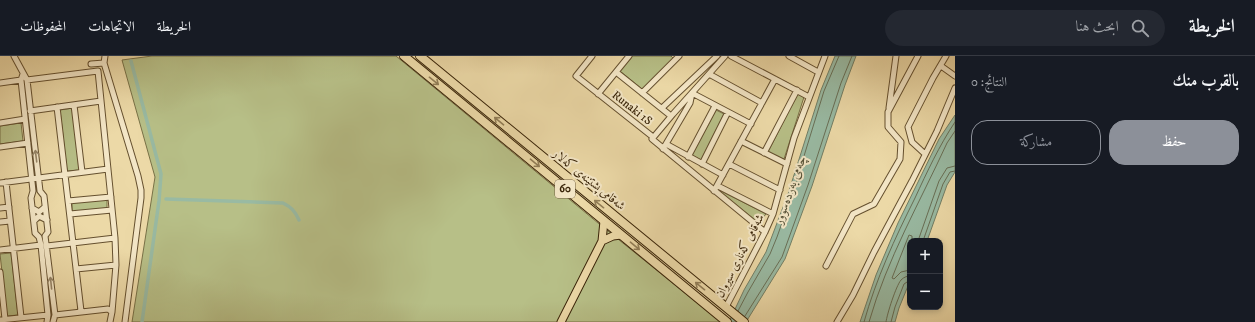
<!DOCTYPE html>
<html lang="ar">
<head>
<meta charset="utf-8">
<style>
	body { margin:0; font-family:"IM FELL DW Pica",Amiri,serif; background:#242831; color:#f1f3f6; direction:rtl }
	.controls { position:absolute; right:12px; bottom:12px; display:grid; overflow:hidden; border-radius:8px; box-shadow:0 2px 6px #0003 }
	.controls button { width:36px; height:36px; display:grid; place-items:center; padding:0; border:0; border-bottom:1px solid #363941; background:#171b24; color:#f1f3f6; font:20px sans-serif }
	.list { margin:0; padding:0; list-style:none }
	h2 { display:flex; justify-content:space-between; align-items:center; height:52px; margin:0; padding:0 16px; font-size:17px }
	h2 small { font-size:13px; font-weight:400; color:#9ea1a6 }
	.actions { display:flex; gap:8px; padding:12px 16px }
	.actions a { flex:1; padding:9px 0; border:1px solid #8c9099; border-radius:16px; text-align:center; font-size:14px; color:#8c9099 }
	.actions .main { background:#8c9099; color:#fff }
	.icon { flex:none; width:22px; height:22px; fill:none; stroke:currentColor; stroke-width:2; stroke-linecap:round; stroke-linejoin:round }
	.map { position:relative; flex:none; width:955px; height:266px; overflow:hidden; direction:ltr }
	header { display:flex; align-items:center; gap:24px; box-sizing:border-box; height:56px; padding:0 20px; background:#171b24; border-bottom:1px solid #363941 }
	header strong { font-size:19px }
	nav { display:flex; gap:22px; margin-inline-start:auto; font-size:14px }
	.search { width:280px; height:36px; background:#242831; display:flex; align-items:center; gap:10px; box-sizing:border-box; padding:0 14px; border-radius:22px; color:#9ea1a6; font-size:15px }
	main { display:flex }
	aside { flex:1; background:#171b24 }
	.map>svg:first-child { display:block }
	.green { fill:#b7bf87; stroke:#787147 }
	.water { fill:#99baa3; stroke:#727e65 }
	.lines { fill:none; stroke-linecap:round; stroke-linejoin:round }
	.shore { stroke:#686e55; stroke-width:1 }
	.canal { stroke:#99baa3; stroke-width:3.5 }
	.minor-casing { stroke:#65502f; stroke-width:7 }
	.major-casing { stroke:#382307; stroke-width:9 }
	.highway-casing { stroke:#382307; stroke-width:10 }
	.minor { stroke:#f3e6c6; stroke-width:5 }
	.major { stroke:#ecd9a7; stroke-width:7 }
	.highway { stroke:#ecd9a7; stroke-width:8 }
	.oneway { stroke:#927e57 }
	.oneway2 { stroke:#968466 }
	.labels { text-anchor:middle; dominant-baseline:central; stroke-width:4; stroke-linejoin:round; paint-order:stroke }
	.shield { fill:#f3e6c6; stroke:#705e40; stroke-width:1 }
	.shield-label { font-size:11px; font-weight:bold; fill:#382307 }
	.street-label { font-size:12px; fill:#382307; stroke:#f3e6c6 }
	.water-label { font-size:13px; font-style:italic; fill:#555036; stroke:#f3e6c6 }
</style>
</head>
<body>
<header>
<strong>الخريطة</strong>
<div class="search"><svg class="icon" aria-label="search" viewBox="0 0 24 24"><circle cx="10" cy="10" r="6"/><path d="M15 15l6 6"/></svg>ابحث هنا</div>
<nav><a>الخريطة</a><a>الاتجاهات</a><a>المحفوظات</a></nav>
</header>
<main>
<aside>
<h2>بالقرب منك<small>النتائج: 0</small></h2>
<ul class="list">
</ul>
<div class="actions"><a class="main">حفظ</a><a>مشاركة</a></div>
</aside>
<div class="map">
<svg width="955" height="266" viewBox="0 0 955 266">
	<rect width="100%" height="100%" fill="#ecd9a7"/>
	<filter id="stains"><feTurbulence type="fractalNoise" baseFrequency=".005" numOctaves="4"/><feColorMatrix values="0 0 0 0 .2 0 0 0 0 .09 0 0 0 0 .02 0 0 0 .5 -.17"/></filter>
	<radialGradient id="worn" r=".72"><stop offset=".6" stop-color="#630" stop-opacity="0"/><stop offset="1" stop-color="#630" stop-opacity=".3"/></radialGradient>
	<path class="green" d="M152,0h244l202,167 123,99h-589l23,-145 -33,-117z
		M632,0h39l2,2 -31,31 -22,-18z
		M798,37l6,4 -20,62h-1l-15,-7z
		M73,52l7,62 -13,1 -7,-61z
		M716,54l8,4 -23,46 -9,-5z
		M21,67l2,18 -23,3v-18z
		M719,134l47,24 -5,6h-6l-36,-29z
		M107,143v10l-35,3v-10z
		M11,197l7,62 -11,1 -7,-62z"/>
	<path class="water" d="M835,0h21l-11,29 -33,101 -27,73 -39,63h-17l15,-32 22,-38 22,-58 33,-104z
		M955,59v57l-8,13 -20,56h-17v40l-11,27 -4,14h-35l16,-47 22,-52 41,-84z"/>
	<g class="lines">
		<path class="shore" d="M918,185l21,-60 8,-13 8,-2
			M923,185l20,-57 7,-12 5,-1
			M910,214l-9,2 -7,7 -2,-1 17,-43 3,1v5
			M738,255l10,-19 22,-38 7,-17 15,-42 32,-104 15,-35
			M745,260l37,-59 26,-72 33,-102 11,-27
			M864,266c12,-43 31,-84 51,-124 12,-26 24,-52 40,-76
			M869,266c18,-63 51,-120 78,-179l8,-12
			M886,266c1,-8 10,-36 15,-42 3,-3 6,-4 9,-4
			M891,266l4,-15 9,-23 3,-2 3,-1"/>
		<path class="canal" d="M131,5l30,113 -2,27 -17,121
			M166,143l117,4c8,4 12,8 16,17"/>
		<g class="minor-casing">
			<path id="minor" d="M14,0l13,24 13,111 4,5 4,36 -3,4 10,79 -2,7
				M592,0l-16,20 77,61
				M725,0l-52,58 -21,25 113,93
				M731,0l78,41
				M789,0l29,16
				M104,7l34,113 3,14v8l-16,124
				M91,8l13,-1 1,-7
				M941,10l14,10
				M616,16l55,44
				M23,18l-2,6 12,111 -2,7 4,35 4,4 2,8 7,70 -1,7
				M709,18l53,29
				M27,24l71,-9 17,167 1,27 -4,47
				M0,27l21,-3
				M642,37l37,-37
				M598,38l31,-38
				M74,49l8,67
				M57,51l24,204
				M662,52l55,-52
				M889,52l7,-52
				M30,55l71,-10
				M0,67l25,-4
				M741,85l46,23
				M666,88l57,31
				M0,91l28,-4
				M663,93l27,-46 2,-10 59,31
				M764,97l33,-63
				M925,98l-13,-12 -4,-15 25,-49 13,-22
				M688,101l27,-51
				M702,108l26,-52
				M729,108l51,26
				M6,126l15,135
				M0,127l108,-14
				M718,130l55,28
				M714,135l61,-112
				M68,145l43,-4
				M0,152l9,-1
				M32,152l7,4 6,-5
				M70,158l42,-4
				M34,165l5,-5 8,4
				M0,166l10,-1
				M47,190l68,-8
				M0,194l41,-5
				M826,210l27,-52 21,-10 26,-45 1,-17 -13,-15v-15l30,-56
				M76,213l40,-4
				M0,216l5,47
				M726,251l39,-75 8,-18 21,-76 31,-82
				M55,259l53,-6 4,3 -2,10
				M0,264l48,-5
				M837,266l16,-27 21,-43 38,-71 25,-50 18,-43"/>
		</g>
		<g class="major-casing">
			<path id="major" d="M602,185l11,-5 8,-1
				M561,266l41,-81 2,-20"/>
		</g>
		<g class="highway-casing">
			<path id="highway" d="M404,0l323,266
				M420,0l324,266"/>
		</g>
		<use href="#minor" class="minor"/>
		<use href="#major" class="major"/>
		<use href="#highway" class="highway"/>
	</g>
	<defs><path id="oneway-shaft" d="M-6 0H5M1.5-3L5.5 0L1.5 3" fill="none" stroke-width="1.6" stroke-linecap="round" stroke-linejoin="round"/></defs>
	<g class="oneway">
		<use href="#oneway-shaft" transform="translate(434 25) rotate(39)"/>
		<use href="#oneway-shaft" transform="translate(499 65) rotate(-140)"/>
		<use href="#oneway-shaft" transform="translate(535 107) rotate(40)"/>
		<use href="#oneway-shaft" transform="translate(599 148) rotate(-141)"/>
		<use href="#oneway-shaft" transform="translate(635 190) rotate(40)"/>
		<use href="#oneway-shaft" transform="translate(700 230) rotate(-141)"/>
	</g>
	<g class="oneway2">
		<use href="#oneway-shaft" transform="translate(36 100) rotate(-97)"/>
		<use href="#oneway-shaft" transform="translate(51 227) rotate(-96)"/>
	</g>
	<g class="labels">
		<rect class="shield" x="555" y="124" width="20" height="18" rx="3"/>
		<g class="shield-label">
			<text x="565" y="133">60</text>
		</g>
		<g class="street-label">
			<text transform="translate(632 52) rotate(38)">Runaki 1S</text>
			<text transform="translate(589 124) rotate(39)">شەقامی پشتێنەی کەلار</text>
			<text transform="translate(740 200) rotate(-63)">شەقامی کەناری سیروان</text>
		</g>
		<g class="water-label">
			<text transform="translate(790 134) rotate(-70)">چەمی بەردەسوور</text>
		</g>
	</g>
	<rect width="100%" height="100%" filter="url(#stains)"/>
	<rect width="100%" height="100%" fill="url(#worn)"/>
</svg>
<div class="controls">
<button>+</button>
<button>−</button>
</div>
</div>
</main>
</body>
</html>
